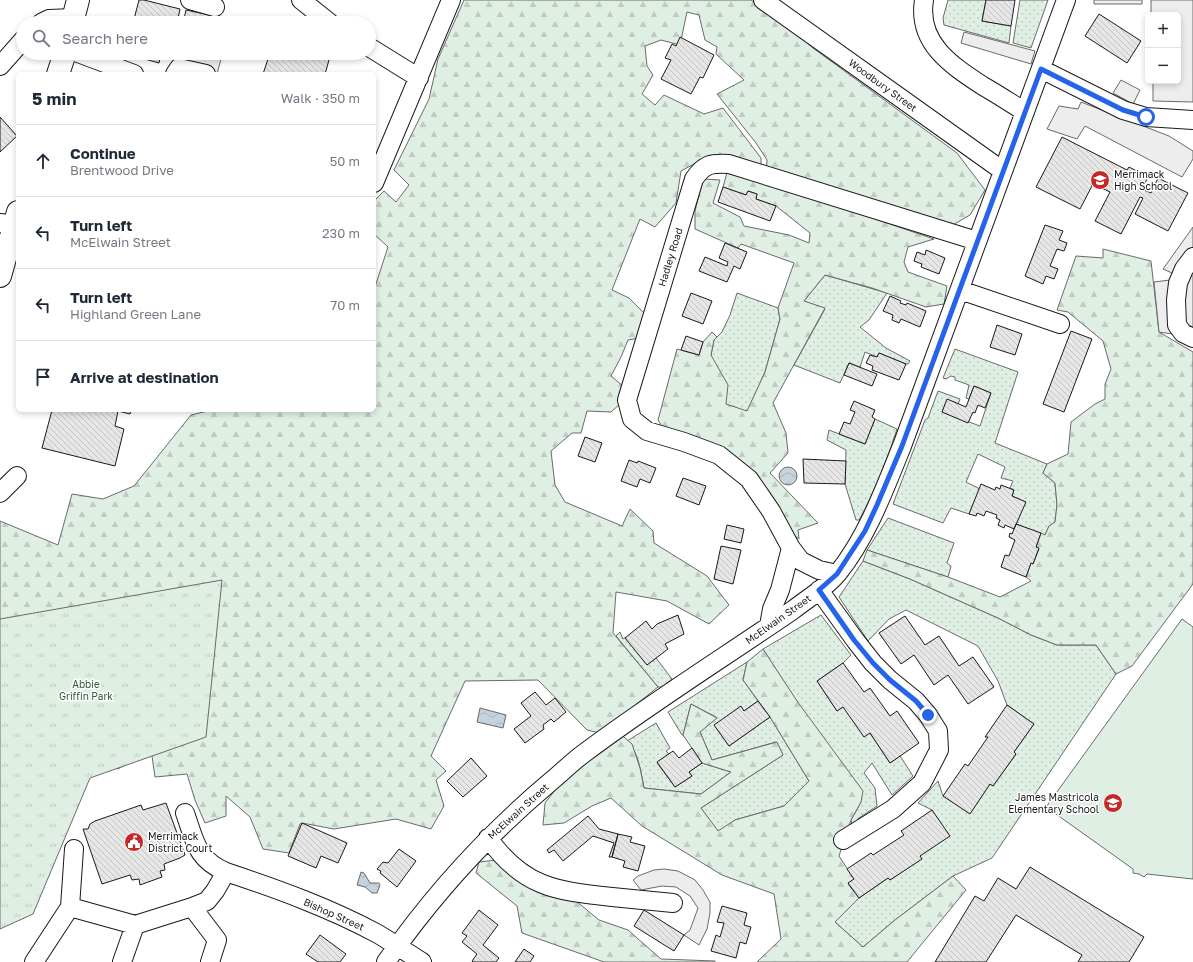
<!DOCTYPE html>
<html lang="en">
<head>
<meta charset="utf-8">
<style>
	body { margin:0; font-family:"Golos Text",sans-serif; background:#f6f6f7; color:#1f2937 }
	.controls { position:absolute; right:12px; top:12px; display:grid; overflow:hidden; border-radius:6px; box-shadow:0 2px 6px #0003 }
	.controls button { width:36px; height:36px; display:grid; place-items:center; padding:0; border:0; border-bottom:1px solid #e0e1e3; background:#fff; color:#1f2937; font:20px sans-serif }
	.stop { position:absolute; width:12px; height:12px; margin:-9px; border:3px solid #2563eb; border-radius:50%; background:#fff }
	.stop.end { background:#2563eb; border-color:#fff; box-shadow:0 1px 4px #0008 }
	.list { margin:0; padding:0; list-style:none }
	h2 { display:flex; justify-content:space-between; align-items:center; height:52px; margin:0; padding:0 16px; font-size:17px }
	h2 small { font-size:13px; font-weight:400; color:#747a83 }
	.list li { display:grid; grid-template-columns:26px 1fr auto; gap:12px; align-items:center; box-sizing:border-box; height:72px; padding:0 16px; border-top:1px solid #e0e1e3 }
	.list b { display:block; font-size:15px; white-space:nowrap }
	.list p { margin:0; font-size:13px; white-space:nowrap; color:#747a83 }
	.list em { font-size:13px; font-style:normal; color:#747a83 }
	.icon { flex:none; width:22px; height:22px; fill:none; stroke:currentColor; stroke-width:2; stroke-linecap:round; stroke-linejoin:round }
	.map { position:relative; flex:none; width:1193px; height:962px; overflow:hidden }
	.search { position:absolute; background:#fff; box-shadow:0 2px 6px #0003; left:16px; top:16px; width:360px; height:44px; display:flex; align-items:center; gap:10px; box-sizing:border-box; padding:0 14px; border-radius:22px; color:#747a83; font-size:15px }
	.panel { position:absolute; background:#fff; box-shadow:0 2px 6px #0003; left:16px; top:72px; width:360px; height:340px; border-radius:6px }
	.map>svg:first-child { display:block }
	.grass { fill:url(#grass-dots); stroke:#6a6a6a }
	.forest { fill:url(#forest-firs); stroke:#6a6a6a }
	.park { fill:url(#park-tufts); stroke:#6a6a6a }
	.garden { fill:#e0efe3; stroke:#6a6a6a }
	.parking { fill:#ededed; stroke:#6a6a6a }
	.water { fill:url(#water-waves); stroke:#6a6a6a }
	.building { fill:url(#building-back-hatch); stroke:#1a1a1a }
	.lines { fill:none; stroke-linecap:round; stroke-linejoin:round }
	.minor-casing { stroke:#1a1a1a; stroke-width:20 }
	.major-casing { stroke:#1a1a1a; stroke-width:24 }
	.minor { stroke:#fff; stroke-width:18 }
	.major { stroke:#fff; stroke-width:22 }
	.route { stroke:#2563eb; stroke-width:5 }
	.labels { text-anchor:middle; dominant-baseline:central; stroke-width:3; stroke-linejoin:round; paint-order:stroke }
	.street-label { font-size:10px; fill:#1a1a1a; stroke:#fff }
	.poi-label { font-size:10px; fill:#1a1a1a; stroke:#fff; text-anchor:start }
	.park-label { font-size:10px; fill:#2b5a34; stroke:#fff }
</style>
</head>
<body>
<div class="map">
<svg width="1193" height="962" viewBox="0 0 1193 962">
	<defs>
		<pattern id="grass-dots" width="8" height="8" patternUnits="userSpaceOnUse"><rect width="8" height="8" fill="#e0efe3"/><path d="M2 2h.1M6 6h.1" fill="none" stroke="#c0ccc2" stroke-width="1.8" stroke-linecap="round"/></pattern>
		<pattern id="forest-firs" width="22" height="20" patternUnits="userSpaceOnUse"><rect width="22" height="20" fill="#e0efe3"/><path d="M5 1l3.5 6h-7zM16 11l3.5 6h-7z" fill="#c0ccc2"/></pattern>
		<pattern id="park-tufts" width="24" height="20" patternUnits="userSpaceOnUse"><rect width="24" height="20" fill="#e0efe3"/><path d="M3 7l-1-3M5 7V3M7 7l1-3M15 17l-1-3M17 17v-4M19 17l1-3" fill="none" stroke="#c0ccc2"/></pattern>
		<pattern id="water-waves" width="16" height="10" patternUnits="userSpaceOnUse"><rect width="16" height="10" fill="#c6d2dc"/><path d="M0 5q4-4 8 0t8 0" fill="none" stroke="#aab4bc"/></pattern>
		<pattern id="building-back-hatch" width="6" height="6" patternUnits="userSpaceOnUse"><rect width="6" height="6" fill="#e6e6e6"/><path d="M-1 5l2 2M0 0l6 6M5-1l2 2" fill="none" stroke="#c5c5c5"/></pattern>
	</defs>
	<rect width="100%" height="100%" fill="#fff"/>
	<path class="grass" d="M948,0h38l-4,21 29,5 -2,17 -65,-18 -1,-7z
		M1020,0h28l-17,48 -18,-5z
		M825,275l62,18 -18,27 -9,7 26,21 24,13 -2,3h-2l-27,-11 -2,4 -12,-5 -5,15 -11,-4 -9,20 -46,-18 31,-56 -21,-8z
		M737,293l41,15 2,11 -15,53 -18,40 -21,-8 -15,-49 3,-15 8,-8 8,-17z
		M955,349l63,23 -23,71 52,21 -4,9 12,10 2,22 -2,17 -6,4 -4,9 -29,-11 9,-22 -13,-6 2,-6 -4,-2 3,-7 -12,-3 4,-11 -27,-13 -12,28 14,7 -11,25 -18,-6 -8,15 -50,-19 32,-84 3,-2 10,-27 22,8 -2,5 -11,-4 -5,12 38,14 11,-33 -17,-7 -5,13 -3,-1 3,-13 -14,-5v-3l-4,-1 -5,3 -3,-1z
		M875,419l22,10 -1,3c-10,30 -21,60 -37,88h-3l-11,-36 1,-34 -19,-10 2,-10 36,14z
		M888,518l66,25 -7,20 4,3 -3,11 -81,-27z
		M863,561l47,18 88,39 33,17 26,10h39l20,29 -124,184 -39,18 -58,44 -32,27 -28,-25 24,-24 29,-20 2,2 31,-21 -1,-3 12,-46 -14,-7 20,-22 5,15 27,17 20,-29 3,2 23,-32 -2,-2 20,-28 -27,-19 -9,-24 -20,-35 -72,-36 -17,9 -21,22 -29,-44z
		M821,615l30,40 -8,8 -26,18 20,30 6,-4 27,26 20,30 10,-7 13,20 -21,19 -20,-32 -8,10 11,15 2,18 -18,12 -7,7 -1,-5 10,-18 -98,-153z
		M620,632l3,7 3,-2 21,28 9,-7 16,21 -10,8h-4l-42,-51z
		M747,662l-4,18 15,21 -14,10 -3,-4 -26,19 14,20 41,-29 39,64 -25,25 -49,14 -17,12 -17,-24 82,-53 -7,-13 -64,18 -12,-28 16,-15 -25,-13 -8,31h-1l-14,-23z
		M656,723l14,25 -4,3 3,3 -12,9 18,24 17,-11 -3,-4 13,-9 29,9 -30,22 -57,-6c-3,-15 -5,-36 -17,-47z"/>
	<path class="forest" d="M464,0h287l42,30 20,18 144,105 28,37 -15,25 -26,15 -178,-55 1,-15 -11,-17 -39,-49 27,-14 -28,-26 1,-7 -12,-7 -6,-25 -12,-3 -7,33 -19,-5 -16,6 2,20 6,9 -11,19 13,11 9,-10 40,19 19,-6 38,50v9l-52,-11 -28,15 -5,32 -21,24 -15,-8 -28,71 17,8 15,15 -5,25 -11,2 -7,17 -10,19 13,11 -4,17 -9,8 -24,-1 -6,22h-9l-21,18 4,34 10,17 57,24 8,-17 23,22 1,12 53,33 22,29 -20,19 -42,-23 -51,-9 -3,41 45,54 -58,46 -13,-3 -49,-50 -73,1 -34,75 15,15 -10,9 8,26 -13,23 -35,-10 -62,10 -32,-6 -2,1 -11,29 -26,-4 -13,-32 -24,-21v20l-21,7 -10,-23 -8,-26 -32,3 -4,-28 -33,20 -20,-9 -98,37v-276l58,24 14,-51 31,5 31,-13 57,-71 21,-5h162v-120l14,-43 -14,-13v-33l10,-10 12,11 13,-17 -15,-15 35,-71 9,-40z
		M728,169l206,70 -26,8 -4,15 4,10 39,14 -3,18 -18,3 -54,-19 -47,-13 -21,26 21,7 -52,95 13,30 2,20 -18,20 48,50 -20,7 1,9 -14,-11 -13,-29 -107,-68 -7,-11 19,-71 22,6 4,-13 9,-10 5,5 -3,3 -3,15 17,30 -2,19 21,7 18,-39 15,-53 -2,-11 16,-45 -53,-19 -3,4 -43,-19v-18l8,-32 17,1 -7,23 27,14 4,9 45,9 20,8 1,-10 -34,-27 -20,-7 1,-5 -9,-3 -2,4 -23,-8z
		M1103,249l48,12 8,71 34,20v232l-61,82 -16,8 -20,-29h-39l-26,-10 -33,-17 -88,-39 -47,-18 4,-11 81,27 52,20 31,-16 -5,-4 5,-14 2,1 6,-15 -3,-2 5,-14 4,2 4,-9 6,-4 2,-17 -2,-22 -12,-10 4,-9 21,-10 3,-32 24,-18 10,-5v-15l6,-15 -8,-28 -35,-29 -11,-2 19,-54 27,2z
		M763,649l34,52 66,90 -2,11 -10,18 -12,36 15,23 -6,5 11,14 -24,24 28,25 32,-27 58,-44 13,14 -59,72h-150l24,-23 -7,-45 -52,-19 -80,-49 -31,-28 -19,8 -28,17 -21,2 2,-22 38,-49 34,-23 15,13 8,24 4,20 57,6 30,-22 -29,-9 -19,-28 8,-31 26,14 -17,14 12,28 65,-18 6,13 -82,53 17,23 17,-11 49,-14 25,-25 -39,-64 -27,-37 4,-18z
		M505,859l59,32 35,29 29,10 33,29 54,2v1h-111l-82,-29 -5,-27 -41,-33 3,-11z"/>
	<path class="park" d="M222,580l-16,157 -116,41 -57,136 -33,15v-310z"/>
	<path class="garden" d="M1182,619l11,8v252l-46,-5 -3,3 -5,-3 -6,-1v-4l-87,-62z"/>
	<path class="parking" d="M1094,0h48v4h-48z
		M1151,0h42v102l-40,-1v-20h25v-66h-27z
		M964,32l71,19 -4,13 -70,-21z
		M177,53h23l21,6 -4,15h-34l-11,-3z
		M1121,80l19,10 -7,14 -20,-11z
		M1081,102l88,34 24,15v8l-11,18 -97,-51 -8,13 -30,-10 12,-23 19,3z
		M1193,227v110l-34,-5 -5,-50 16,-2 2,-7 -9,-4z
		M664,869l14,2 17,9 8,10 7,12v11l-3,16 -8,16 -15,-10 6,-5 8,-22 -8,-12 -14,-9 -14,-1 -21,4 -8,-10 5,-4 16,-6z"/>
	<path class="water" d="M779 476a9 9 0 1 1 18 0a9 9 0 1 1-18 0Z
		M480,708l26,7 -3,13 -26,-6z
		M361,872l3,1 6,10h9l1,2 -3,8h-5l-7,-6 -8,-2z"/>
	<path class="building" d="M139,0h5l36,9 -3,14h-44z
		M986,0h29l-4,26 -29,-5z
		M186,10l47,10 -1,3h-49z
		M1099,14l42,27 -14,22 -42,-27z
		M680,37l34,18 -11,23 -3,-1 -9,17 -30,-15 10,-19 -6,-2 7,-14 4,2z
		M123,53h38l-2,10z
		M270,53h39l20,7 -4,14h-62z
		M0,117l17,19 -17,16z
		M1062,137l65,33 2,-3 19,10 -6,12 9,4 7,-15 30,15 -20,38 -33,-17 8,-16 -3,-1 -19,37 -26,-13 15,-29 -17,-8 -13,25 -44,-22z
		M723,187l23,8 2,-4 9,3 -1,5 20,7 -6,15 -52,-19z
		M1045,225l18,6 -4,9 8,3 -3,8 -7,-2 -7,17 8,3 -4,10 -8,-3 -3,8 -18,-8z
		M725,243l22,9 -7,17 -6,-3 -7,16 -28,-11 6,-14 22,9 1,-4 -9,-4z
		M926,250l19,8 -6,16 -18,-7 1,-3 -8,-3 3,-9 8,3z
		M691,293l21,8 -9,23 -21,-8z
		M890,296l11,5 -1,2 6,2 1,-2 19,8 -6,16 -19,-8 -2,4 -7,-3 1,-5 -10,-4z
		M997,325l25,9 -7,21 -25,-8z
		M1071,331l21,8 -28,73 -21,-8z
		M686,336l17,6 -4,13 -18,-5z
		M879,353l27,11 -7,16 -27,-10 1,-4 -7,-3 4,-8 7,2z
		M849,363l28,11 -5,12 -28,-11z
		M974,386l17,7 -6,15 -7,-3 -3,8 -2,-1 -5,11 -26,-11 5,-13 19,8z
		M854,401l21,9 -3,7 3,2 -10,25 -26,-10 5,-12 6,2 5,-12 -5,-2z
		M52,410h79l-1,4 -12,-3 -3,15 9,3 -9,37 -73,-18z
		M585,437l17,6 -7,19 -17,-6z
		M803,459l43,2 -1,23 -41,-1z
		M629,460l8,3 1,-2 18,7 -6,15 -10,-4 -3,8 -16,-6z
		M683,478l23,8 -7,19 -23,-9z
		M981,484l14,6 1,-3 4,2 1,-4 13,5 -2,6 14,6 -12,27 -9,-4 -1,3 -6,-3 2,-5 -4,-2 1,-3 -11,-4 -2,5 -7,-3 -1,3 -7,-2z
		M1016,524l25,9 -5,14 3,1 -6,16 -2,-1 -5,14 -25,-10 4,-12 4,1 6,-16 -6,-3 1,-4 2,1z
		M727,525l17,4 -3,14 -17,-4z
		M721,546l20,4 -8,34 -19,-5z
		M678,615l6,19 -19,10 3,5 -21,16 -22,-27 21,-17 6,8 5,-5z
		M905,616l20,29 14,-9 20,30 14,-9 21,30 -26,17 -20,-29 -14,10 -20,-30 -13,9 -22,-31z
		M843,663l21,29 6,-4 20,28 7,-5 22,32 -29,20 -20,-30 -6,4 -21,-30 -6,4 -20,-30z
		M535,692l11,13 9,-7 11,14 -12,10 -3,-3 -8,6 1,4 -19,14 -11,-14 17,-13 -10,-13z
		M758,701l12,16 -41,29 -15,-21 27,-19 3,5z
		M1007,705l27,19 -20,28 2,2 -23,32 -3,-2 -20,30 -27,-18 22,-32 3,2 20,-29h-3z
		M692,748l10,15 -13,9 3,4 -17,11 -18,-25 16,-11 6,7z
		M471,758l16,18 -24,21 -16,-16z
		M166,803l19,52 -5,3 -16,6 1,6 -5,1 2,6 -22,8 -1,-6 -7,1 -2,-5 -28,9 -19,-55h5l2,-5 5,-3 46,-16 2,5z
		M932,810l18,26 -30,20 2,3 -32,21 -2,-2 -29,20 -11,-15 6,-4 -7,-10 24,-16 2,2 31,-20 -3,-4z
		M588,816l11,13 19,5 -6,23h-3l5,-14 -21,-7 -30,25 -9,-11 -5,3 -2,-3z
		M302,823l45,20 -9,20 -17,-7 -5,12 -28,-12z
		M618,834l14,3 -2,5 15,4 -7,25 -15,-4 2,-6 -13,-4z
		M399,849l17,12 -19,26 -17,-14 1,-2 -4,-2 6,-7 5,1z
		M1030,867l114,70 -15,25h-51l4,-7 -66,-40 -30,47h-51l40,-66 9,5 14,-23 18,11z
		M722,906l25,7 -3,12 7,2 -5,17 -6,-2 -4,16 -25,-7 5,-16 4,2 4,-14 -7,-1z
		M479,910l19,15 -15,20 16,13 -3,4h-22l-2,-1 5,-7 -15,-12 5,-6 -5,-3z
		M644,910l40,25 -10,16 -40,-25z
		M320,935l26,19 -6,8h-22l-12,-8z
		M524,949l10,7 -4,6h-15z"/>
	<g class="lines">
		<g class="minor-casing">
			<path id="minor" d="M190,0l25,7
				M301,0l29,23
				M763,0l240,171
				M924,0c-7,43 27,65 59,86 14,8 28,17 42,26
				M41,23l8,-4 24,-1
				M369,47l50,31
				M78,53l56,21
				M0,66l23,-26
				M1041,69l82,41 23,7 47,3
				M175,74l4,-6 27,6
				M374,183l77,-183
				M0,223l14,2
				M1193,257l-9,12 -6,14 -2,17 1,25 6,8 10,5
				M960,290l100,34
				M0,493l17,-17
				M791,548l10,13 18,9 18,4
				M819,590l36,50 18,23 17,17 26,21 12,14 10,16 1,19 -17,33 -29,26 -50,31
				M769,626l3,-17 8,-19 11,-42 -20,-37 -22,-32 -30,-24 -35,-13 -37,-11 -15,-12 -5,-19 67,-221c10,-15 17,-16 35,-15l248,77
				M185,813c10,28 11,46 41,59
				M488,838c35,49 67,53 124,59 20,2 41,4 61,6
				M70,907l4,-58
				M192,907l15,-6 8,-10 11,-19c51,17 104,36 152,62 15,9 30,19 44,28
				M34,962l36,-55 65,18
				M122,962l13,-37 57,-18 25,33 -7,22
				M386,962c48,-69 99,-125 163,-179 11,-9 22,-20 34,-29 68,-51 140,-96 210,-144 15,-12 33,-22 45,-37 29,-36 47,-85 64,-127l164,-446"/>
		</g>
		<g class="major-casing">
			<path id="major" d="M72,23l6,-23
				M58,74l7,-21
				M0,276l18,-64"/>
		</g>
		<use href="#minor" class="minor"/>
		<use href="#major" class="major"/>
	</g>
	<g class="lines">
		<path class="route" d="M928,715l-12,-14 -26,-21 -17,-17 -19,-23 -35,-50 18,-16 28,-43 12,-26 25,-59 139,-377 82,41 23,7"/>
	</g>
	<defs>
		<g id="school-disc" transform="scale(1)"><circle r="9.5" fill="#c62828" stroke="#fff"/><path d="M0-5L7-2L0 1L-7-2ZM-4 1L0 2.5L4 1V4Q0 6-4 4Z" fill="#fff"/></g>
		<g id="civic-disc" transform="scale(1)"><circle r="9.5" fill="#c62828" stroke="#fff"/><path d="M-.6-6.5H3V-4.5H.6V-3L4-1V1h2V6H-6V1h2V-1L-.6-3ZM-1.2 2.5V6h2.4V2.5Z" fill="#fff"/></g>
	</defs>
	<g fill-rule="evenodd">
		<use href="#school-disc" x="1100" y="180"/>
		<use href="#school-disc" x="1113" y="803"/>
		<use href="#civic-disc" x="134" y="842"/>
	</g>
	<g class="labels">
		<g class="street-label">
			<text transform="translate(883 85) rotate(36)">Woodbury Street</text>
			<text transform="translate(670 257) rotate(-73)">Hadley Road</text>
			<text transform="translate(778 619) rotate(-35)">McElwain Street</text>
			<text transform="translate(518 811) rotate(-42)">McElwain Street</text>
			<text transform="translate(334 914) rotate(24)">Bishop Street</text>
		</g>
		<g class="poi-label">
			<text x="1114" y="174">Merrimack<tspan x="1114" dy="12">High School</tspan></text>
			<text x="1099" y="797" text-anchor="end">James Mastricola<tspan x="1099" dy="12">Elementary School</tspan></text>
			<text x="148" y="836">Merrimack<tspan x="148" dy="12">District Court</tspan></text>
		</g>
		<g class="park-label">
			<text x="86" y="684">Abbie<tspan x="86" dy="12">Griffin Park</tspan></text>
		</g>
	</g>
</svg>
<div class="controls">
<button>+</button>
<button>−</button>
</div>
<div class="stop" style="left:1146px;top:117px"></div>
<div class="stop end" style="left:928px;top:715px"></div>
<div class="search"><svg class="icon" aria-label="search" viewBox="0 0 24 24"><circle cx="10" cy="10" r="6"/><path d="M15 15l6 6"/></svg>Search here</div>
<section class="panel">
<h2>5 min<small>Walk · 350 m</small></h2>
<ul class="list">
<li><svg class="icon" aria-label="ahead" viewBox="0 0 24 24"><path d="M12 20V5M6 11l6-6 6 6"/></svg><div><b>Continue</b><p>Brentwood Drive</p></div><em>50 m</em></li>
<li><svg class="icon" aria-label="left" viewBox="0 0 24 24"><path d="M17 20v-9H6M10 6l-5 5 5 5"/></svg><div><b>Turn left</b><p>McElwain Street</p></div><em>230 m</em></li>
<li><svg class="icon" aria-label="left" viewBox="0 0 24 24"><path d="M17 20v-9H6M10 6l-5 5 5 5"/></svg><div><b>Turn left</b><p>Highland Green Lane</p></div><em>70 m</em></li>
<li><svg class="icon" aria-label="arrive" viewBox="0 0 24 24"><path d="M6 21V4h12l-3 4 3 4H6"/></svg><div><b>Arrive at destination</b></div></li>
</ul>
</section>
</div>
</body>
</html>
